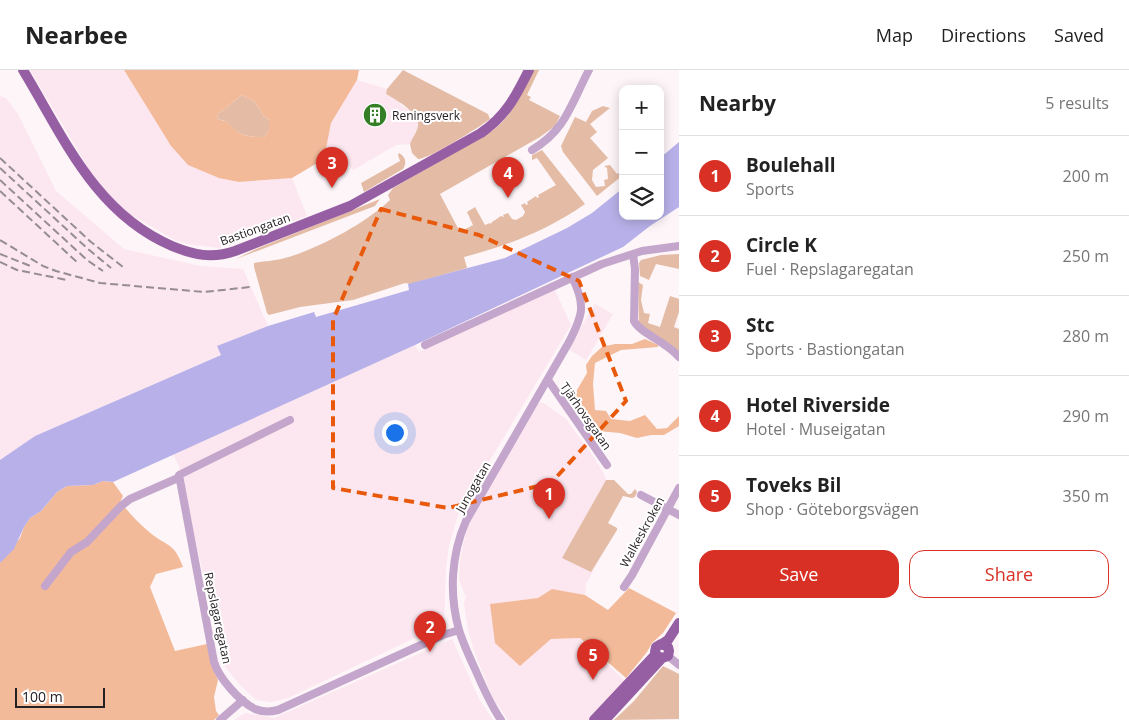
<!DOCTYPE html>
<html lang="en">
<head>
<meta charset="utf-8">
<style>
	body { margin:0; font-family:"Open Sans",sans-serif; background:#f2f2f2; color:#222 }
	.controls { position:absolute; right:15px; top:15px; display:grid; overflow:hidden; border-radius:10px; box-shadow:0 2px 12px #0003 }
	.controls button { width:45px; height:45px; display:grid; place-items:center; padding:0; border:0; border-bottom:1px solid #e0e0e0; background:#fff; color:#222; font:25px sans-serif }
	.scale { position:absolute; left:15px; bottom:12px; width:90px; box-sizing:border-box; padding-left:5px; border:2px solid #282124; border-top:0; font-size:14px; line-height:18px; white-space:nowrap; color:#282124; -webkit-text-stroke:4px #fff; paint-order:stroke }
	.you { position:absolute; left:394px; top:362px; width:18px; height:18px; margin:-12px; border:4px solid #fff; border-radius:50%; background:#1a73e8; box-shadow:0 0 0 8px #1a73e833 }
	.badge { display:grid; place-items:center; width:32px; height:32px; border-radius:50%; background:#d93025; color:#fff; font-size:16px; font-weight:700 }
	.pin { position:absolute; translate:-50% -41px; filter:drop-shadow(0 1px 2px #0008) }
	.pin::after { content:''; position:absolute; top:26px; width:18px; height:15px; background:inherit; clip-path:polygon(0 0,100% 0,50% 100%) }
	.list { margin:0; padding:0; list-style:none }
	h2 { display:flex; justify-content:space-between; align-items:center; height:65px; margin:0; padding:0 20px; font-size:21px }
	h2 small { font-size:16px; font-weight:400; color:#767676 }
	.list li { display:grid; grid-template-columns:32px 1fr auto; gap:15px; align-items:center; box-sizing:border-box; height:80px; padding:0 20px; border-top:1px solid #e0e0e0 }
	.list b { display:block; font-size:19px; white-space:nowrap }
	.list p { margin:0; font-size:16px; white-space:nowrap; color:#767676 }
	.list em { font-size:16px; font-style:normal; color:#767676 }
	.actions { display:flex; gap:10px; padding:15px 20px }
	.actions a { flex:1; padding:11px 0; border:1px solid #d93025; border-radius:15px; text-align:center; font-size:18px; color:#d93025 }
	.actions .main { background:#d93025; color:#fff }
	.icon { flex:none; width:28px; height:28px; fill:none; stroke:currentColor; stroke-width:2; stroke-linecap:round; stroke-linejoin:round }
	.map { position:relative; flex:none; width:679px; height:650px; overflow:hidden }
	header { display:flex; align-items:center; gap:30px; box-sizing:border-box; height:70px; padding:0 25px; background:#fff; border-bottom:1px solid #e0e0e0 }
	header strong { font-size:24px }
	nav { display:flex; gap:28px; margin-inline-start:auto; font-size:18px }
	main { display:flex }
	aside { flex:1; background:#fff }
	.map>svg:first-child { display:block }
	.built { fill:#fce6ef }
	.green { fill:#e4bca6 }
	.forest { fill:#f3ba9a; fill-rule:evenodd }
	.water { fill:#b8b1e9 }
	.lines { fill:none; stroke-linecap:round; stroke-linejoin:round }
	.minor { stroke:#c4a5cb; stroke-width:8 }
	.major { stroke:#965fa3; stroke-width:10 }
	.rail { stroke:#958d90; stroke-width:2; stroke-dasharray:8 4; stroke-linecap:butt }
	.marked { fill:none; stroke:#e8590c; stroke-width:4; stroke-dasharray:10 6; stroke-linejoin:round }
	.labels { text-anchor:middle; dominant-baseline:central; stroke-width:4; stroke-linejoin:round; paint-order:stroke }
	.poi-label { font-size:12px; fill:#282124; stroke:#fff; text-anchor:start }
	.street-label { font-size:12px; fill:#282124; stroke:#fff }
</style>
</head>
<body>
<header>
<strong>Nearbee</strong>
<nav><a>Map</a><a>Directions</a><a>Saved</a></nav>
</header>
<main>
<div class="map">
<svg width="679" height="650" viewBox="0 0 679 650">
	<rect width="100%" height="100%" fill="#fdf5f8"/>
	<path class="built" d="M30,0h94l47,76 17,19 51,17 53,-4 15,38 -88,32 -32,-4 -12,-4 -44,-25 -23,-20 -18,-24z
		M357,10l30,9 -1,5 12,6 3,5 12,8 4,6 1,7 -8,18 -14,1 -43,25 -6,-7 -23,-4 7,-36z
		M0,26l6,2 12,16 38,77 68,58 76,17 43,3 25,57 -51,20 5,8 -187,82 -35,24z
		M554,218l17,37 -112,187 -10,33 -3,23 -2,56 -156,74 -17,4 -15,-2 -16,-15 -17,-21 -44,-198 -6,-12 242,-109 4,7z
		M595,234l18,10 -27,46 -18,-11z
		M542,332l24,17 27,37 11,18 2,6 -20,35 29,16 -29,53 -1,11 -33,-6 -14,9 -48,6 30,62 31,-27 29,-1 45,43 -37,39h-80l-15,-22 -19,-47 -6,-21 -4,-27 2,-6 -7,-17 1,-20 6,-28 4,-10 66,-117z
		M452,569l27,60 14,21h-259l11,-7 29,5z"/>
	<path class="green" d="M403,0l85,44 2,5c-11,8 -60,40 -72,40l-6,-6 -2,-9c2,-6 7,-12 8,-18 2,-13 -23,-27 -32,-32l1,-5z
		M534,0h5l-12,25 4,2 -2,3 31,16 -5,10 -15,11 -100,57 20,38 13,-7 -6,-13 8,-5 10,18 5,-2 1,1 1,-2 9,-6 3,1 -1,-2 5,-2 4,6 4,1 7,-4 2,-4 -4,-7 4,-2 1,2 2,-1 -1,-2 9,-6 1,2 2,-1 -1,-2 18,-10 -19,-27 -5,2v-5l10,-5 43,54c-37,26 -78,42 -121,53l3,11 -57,16 -5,-1 -52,17 -53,7 -31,8 -2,-2 -13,-46v-4c10,-2 21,-2 31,-5 33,-9 81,-35 105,-58l-2,-5 5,-7 99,-57c21,-16 30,-38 42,-61z
		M242,25l13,7 8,13 6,5v10l-5,7c-8,0 -19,0 -26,-5 -10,-6 -7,-11 -21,-13l1,-5z
		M603,36l7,2 -20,16 7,8 -7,6 18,20 -15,12 -1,10 4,7 9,-1 -1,-6 4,-1 -1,-11 -3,-2 6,-1 7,9 6,-4v5l-26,21 -34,-44 -2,-6 14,-29 11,5 6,-11z
		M399,83c7,4 8,10 4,16l-39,23 -3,-9 39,-22 -2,-6z
		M380,129l-5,7 -139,53 20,-10z
		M679,184v15l-23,-5 -7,16 -9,-4 -1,-13 2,-3 20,-5z
		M638,212l5,3 -2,15 3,13 6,1 -2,9 12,4 10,-31 9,3v13l-5,15 5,2v25l-40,-30z
		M606,410h8l14,14h3l4,-5 2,3 -2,5 -3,1 -9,-2 -15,27 9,5v2l-26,42 -29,-14z
		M663,596l16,8v45l-65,1 20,-19z"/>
	<path class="forest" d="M124,0h235l-2,10 -26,43 -7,36 -32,19 -53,4 -20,-4 -31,-13 -17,-19zM242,25l13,7 8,13 6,5v10l-5,7c-8,0 -19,0 -26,-5 -10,-7 -6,-10 -21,-13l1,-5z
		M645,269l13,6v2l-37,3 -26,13 -2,21 2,26 11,1 5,8 19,2 15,-6 12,14 10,-1 12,-12v10l-15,9h-13l-14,3 -17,-5 -23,-2 -6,-4 -13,-16 -3,-10 2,-11 10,-17 -1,-8 6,-9 10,-9 13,-3h17z
		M103,411l10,1 10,14 -3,6c9,10 18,21 28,29 18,16 26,10 35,36l-27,7 -6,13 25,64 32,-7 4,21 7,15 -4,17 2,14 3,4 -5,5h-214v-157l20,-25 4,-11 6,-9 11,-7 16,-19 10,-6 26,-1z
		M629,518l47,25 -13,20 -11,10 -5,9 -21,26 -46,-40 -29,1 -31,27 -25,-23 -5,-39 48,-6 14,-9 33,6 23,15z"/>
	<path class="water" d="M679,72v65l-29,19 -27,21 -208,98 -302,137 -10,-1 -10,4 -26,1 -10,6 -16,19 -11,7 -6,9 -10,22 -14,14v-103l35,-24 186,-81 -4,-9 51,-20 46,-14 2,5 93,-27 -1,-6 97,-26 62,-30 25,-15 31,-25v28h37v-58z"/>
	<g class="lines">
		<path class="minor" d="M532,80c34,-20 39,-46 57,-80
			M633,184l2,15 -1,52c7,13 33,21 45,36
			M425,275l177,-81 40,-13 37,-5
			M548,310l59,85
			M290,350l-111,55 35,187c5,16 25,39 41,47 7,3 15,3 23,1l165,-75 16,-5
			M641,425l38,20
			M45,516l26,-34 16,-10 34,-36 9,-7 48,-21
			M624,517l8,-12 47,-87
			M668,586l11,9
			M220,650l23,-20
			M501,650c-11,-16 -18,-33 -26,-51 -6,-13 -12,-26 -16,-39 -10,-36 -8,-75 7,-109l103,-179c14,-27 17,-37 3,-65"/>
		<path class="major" d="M23,0c41,68 72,143 149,176 22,9 40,13 63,5l115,-45 131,-73c25,-17 35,-37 48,-63
			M662,574l6,-4 11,-17
			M594,650l62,-66
			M605,650l57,-62 6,-2 1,-5 -1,-4 -7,-3 -5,3 -1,5 2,4 5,2"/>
		<path class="rail" d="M0,88l91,84 32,25
			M0,98l88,81 23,19
			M0,110l87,80 16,11
			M0,121l79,73
			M0,170l43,26 13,5 44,12 104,9 46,-5
			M0,184l33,13
			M0,192l17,8 50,10"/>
	</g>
	<path class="marked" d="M381,139l98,26 100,46 47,120 -75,82 -103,25 -115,-20v-168z"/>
	<defs>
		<g id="building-disc" transform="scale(1.25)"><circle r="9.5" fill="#347e25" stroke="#fff"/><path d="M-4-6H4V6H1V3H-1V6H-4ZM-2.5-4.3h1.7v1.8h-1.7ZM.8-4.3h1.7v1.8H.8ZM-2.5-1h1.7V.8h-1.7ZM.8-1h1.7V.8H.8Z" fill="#fff"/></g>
	</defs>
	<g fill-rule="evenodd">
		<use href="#building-disc" x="375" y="45"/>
	</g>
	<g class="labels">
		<g class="poi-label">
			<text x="392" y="45">Reningsverk</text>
		</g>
		<g class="street-label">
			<text transform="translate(255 159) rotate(-20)">Bastiongatan</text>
			<text transform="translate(586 346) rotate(55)">Tjärhovsgatan</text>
			<text transform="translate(473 417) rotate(-60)">Junogatan</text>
			<text transform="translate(642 462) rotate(-61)">Walkeskroken</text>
			<text transform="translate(218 548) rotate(78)">Repslagaregatan</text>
		</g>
	</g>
</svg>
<div class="controls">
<button>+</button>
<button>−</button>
<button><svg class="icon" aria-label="layers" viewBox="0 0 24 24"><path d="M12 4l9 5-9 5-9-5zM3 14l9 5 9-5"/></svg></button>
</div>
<div class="scale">100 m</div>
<div class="you"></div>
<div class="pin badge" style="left:549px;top:449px">1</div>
<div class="pin badge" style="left:430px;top:582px">2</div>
<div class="pin badge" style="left:332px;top:118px">3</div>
<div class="pin badge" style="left:508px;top:128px">4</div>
<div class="pin badge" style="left:593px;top:610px">5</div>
</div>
<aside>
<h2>Nearby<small>5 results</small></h2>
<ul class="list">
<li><span class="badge">1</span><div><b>Boulehall</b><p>Sports</p></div><em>200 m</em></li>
<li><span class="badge">2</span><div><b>Circle K</b><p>Fuel · Repslagaregatan</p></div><em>250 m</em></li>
<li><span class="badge">3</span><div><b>Stc</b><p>Sports · Bastiongatan</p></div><em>280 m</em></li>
<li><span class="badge">4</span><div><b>Hotel Riverside</b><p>Hotel · Museigatan</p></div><em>290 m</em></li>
<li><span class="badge">5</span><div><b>Toveks Bil</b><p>Shop · Göteborgsvägen</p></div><em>350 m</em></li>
</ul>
<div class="actions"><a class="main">Save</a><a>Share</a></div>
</aside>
</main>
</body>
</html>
